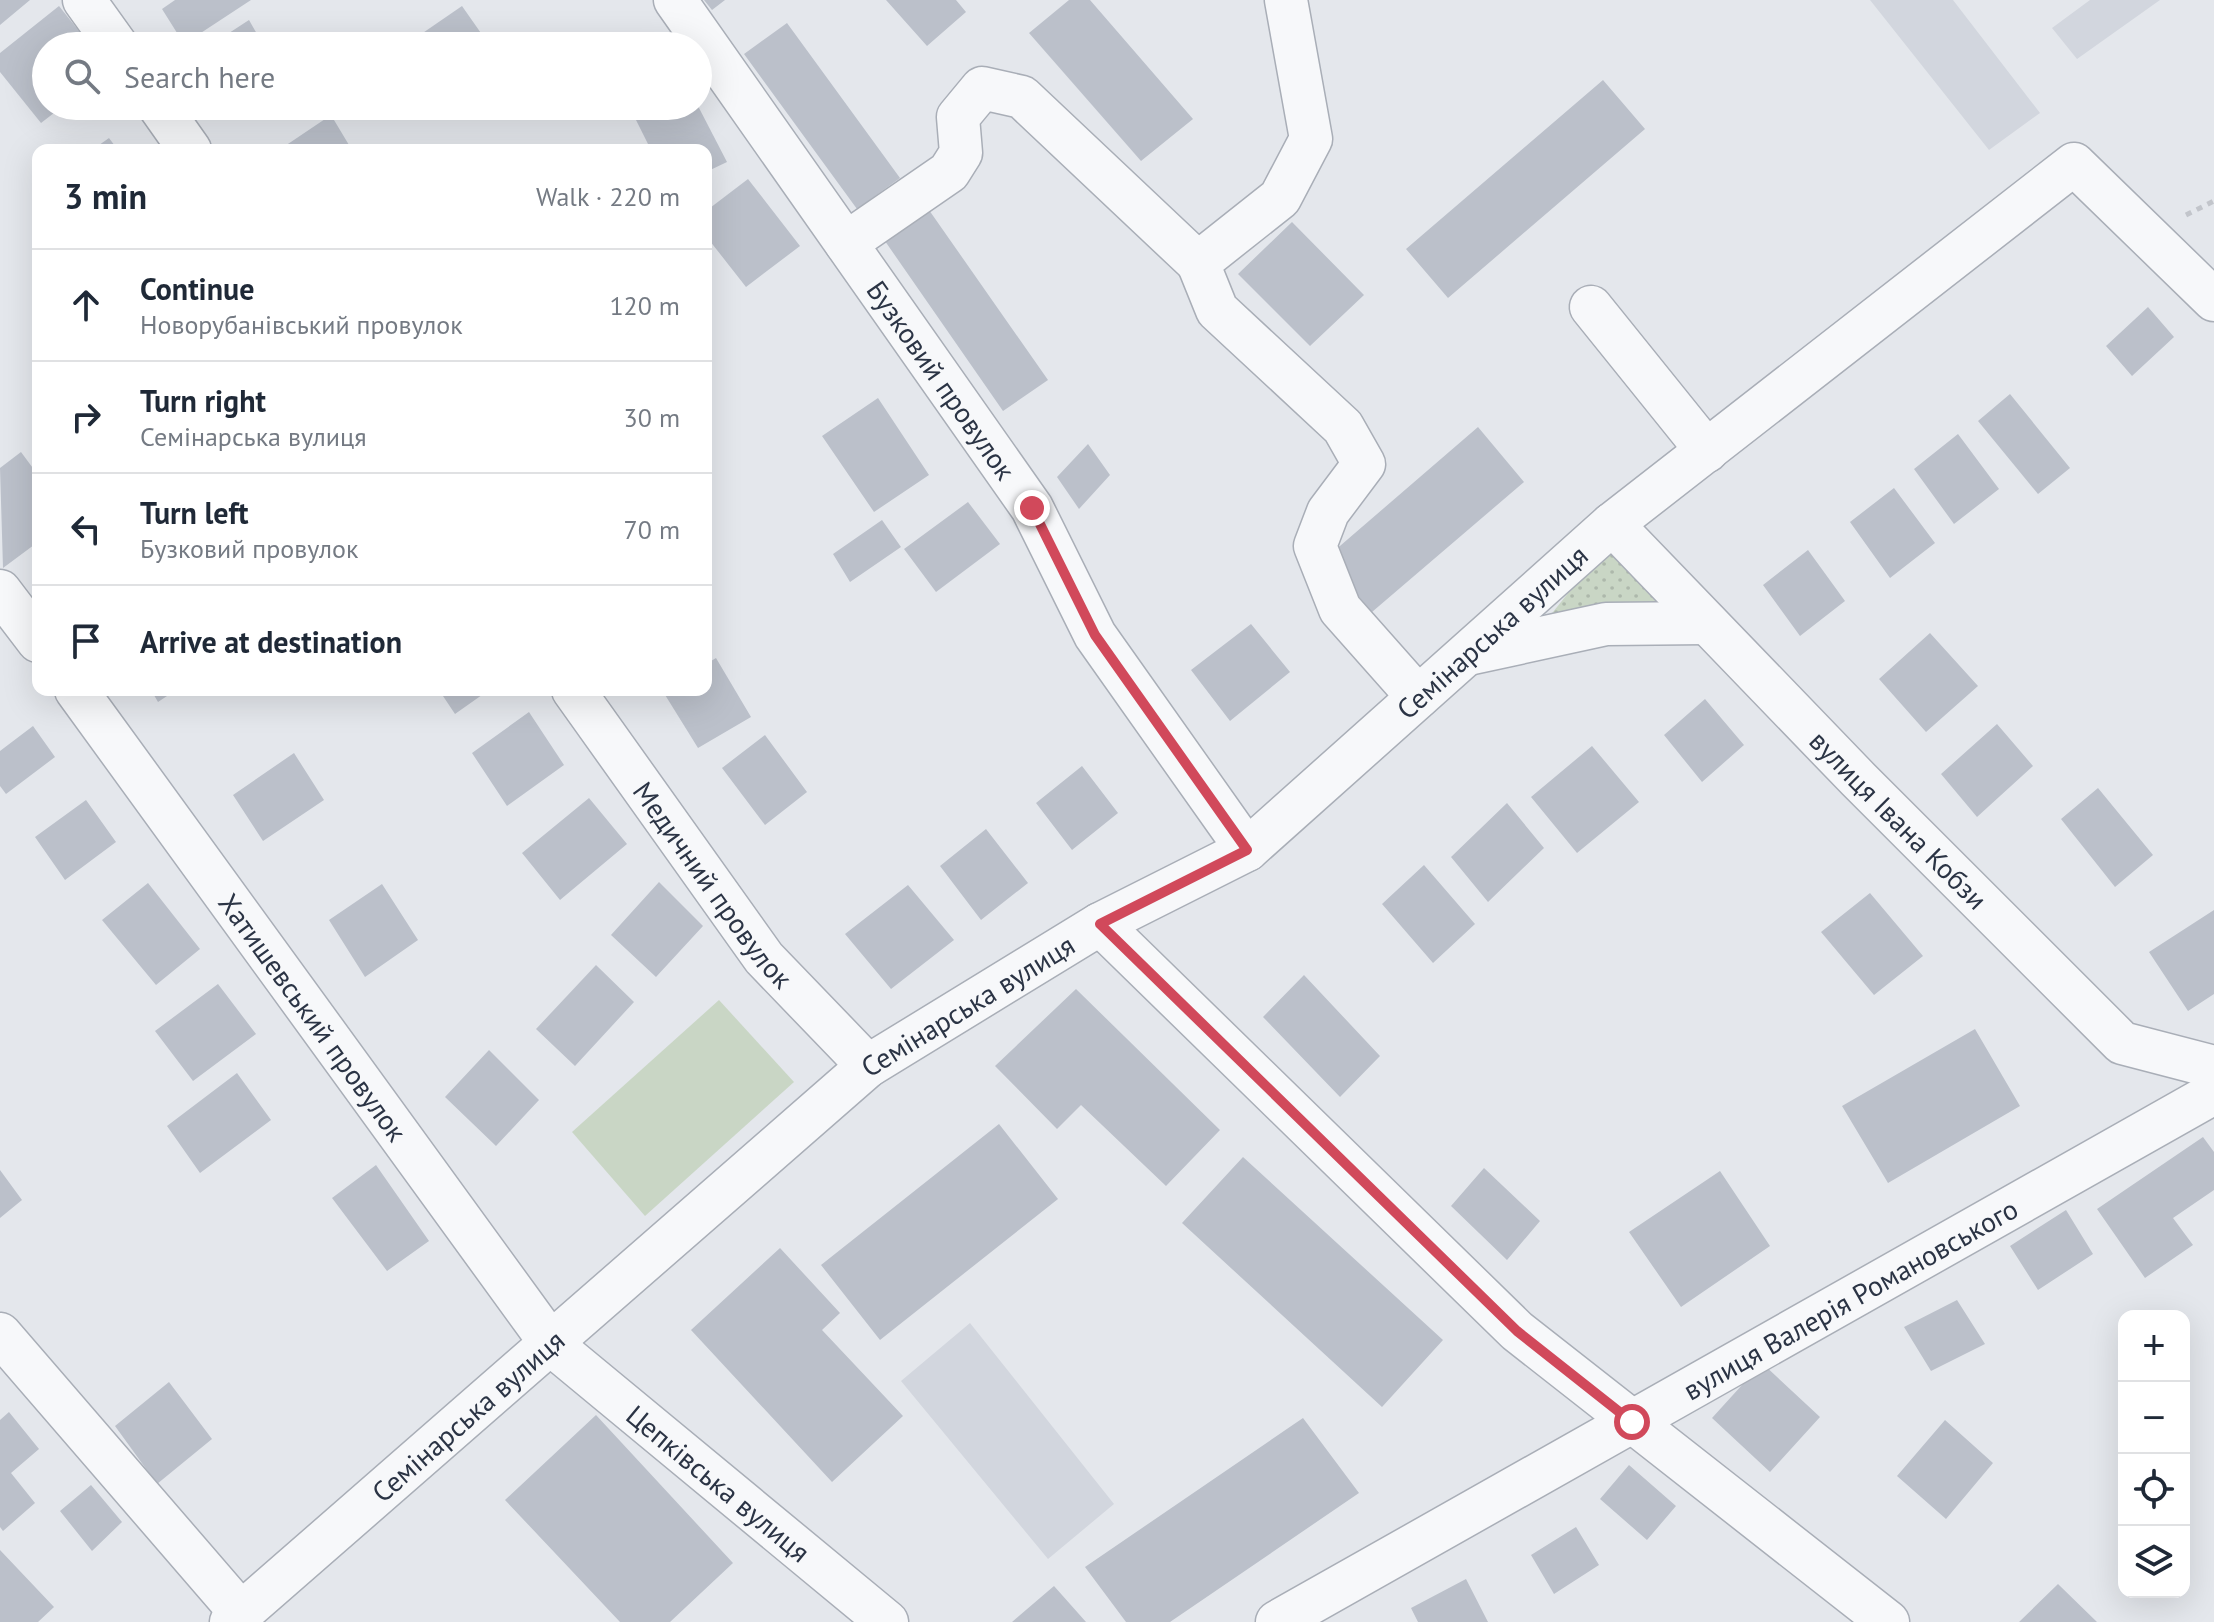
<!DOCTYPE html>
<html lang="en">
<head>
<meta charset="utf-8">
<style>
	body { margin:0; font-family:"PT Sans",sans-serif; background:#f6f6f7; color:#1f2937 }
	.controls { position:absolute; right:24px; bottom:24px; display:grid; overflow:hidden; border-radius:16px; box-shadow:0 8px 32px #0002 }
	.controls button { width:72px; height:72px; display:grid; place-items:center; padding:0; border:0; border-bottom:2px solid #e0e1e3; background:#fff; color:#1f2937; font:40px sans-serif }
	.stop { position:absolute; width:24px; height:24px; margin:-18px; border:6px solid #d1495b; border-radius:50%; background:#fff }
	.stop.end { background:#d1495b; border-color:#fff; box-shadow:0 2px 8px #0008 }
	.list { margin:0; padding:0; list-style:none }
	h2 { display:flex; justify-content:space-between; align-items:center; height:104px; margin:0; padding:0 32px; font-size:34px }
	h2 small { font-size:26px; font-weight:400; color:#747a83 }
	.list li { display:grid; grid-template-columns:52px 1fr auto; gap:24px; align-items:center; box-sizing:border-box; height:112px; padding:0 32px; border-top:2px solid #e0e1e3 }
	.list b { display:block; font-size:30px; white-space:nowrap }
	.list p { margin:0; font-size:26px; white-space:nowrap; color:#747a83 }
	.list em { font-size:26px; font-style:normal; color:#747a83 }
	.icon { flex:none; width:44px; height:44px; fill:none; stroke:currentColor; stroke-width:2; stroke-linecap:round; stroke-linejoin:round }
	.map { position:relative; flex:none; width:2214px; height:1622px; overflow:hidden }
	.search { position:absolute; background:#fff; box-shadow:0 8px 32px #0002; left:32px; top:32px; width:680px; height:88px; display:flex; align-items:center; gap:20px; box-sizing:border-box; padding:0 28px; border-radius:44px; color:#747a83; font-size:30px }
	.panel { position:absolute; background:#fff; box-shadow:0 8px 32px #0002; left:32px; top:144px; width:680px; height:552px; border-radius:16px }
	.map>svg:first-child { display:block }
	.built { fill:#d2d6de }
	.grass { fill:url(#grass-dots) }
	.green { fill:#c9d6c5 }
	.building { fill:#bbc0ca }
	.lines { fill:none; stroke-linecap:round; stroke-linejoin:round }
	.minor-casing { stroke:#a9aeb7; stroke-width:45 }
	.path { stroke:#c2c5cb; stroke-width:5; stroke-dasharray:6 6; stroke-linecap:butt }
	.minor { stroke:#f7f8fa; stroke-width:42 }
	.route { stroke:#d1495b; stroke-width:10 }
	.labels { text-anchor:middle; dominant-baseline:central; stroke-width:6; stroke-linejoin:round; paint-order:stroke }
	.street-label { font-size:28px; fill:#2b3445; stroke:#f4f6f9 }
</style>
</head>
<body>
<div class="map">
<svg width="2214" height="1622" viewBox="0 0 2214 1622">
	<defs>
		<pattern id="grass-dots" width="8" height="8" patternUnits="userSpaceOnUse" patternTransform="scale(2)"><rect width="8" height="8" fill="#c9d6c5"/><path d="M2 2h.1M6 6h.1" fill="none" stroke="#adb8ab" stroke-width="1.8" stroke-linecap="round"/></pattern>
	</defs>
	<rect width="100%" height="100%" fill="#e4e7ec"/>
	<path class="built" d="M1870,0h83l87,113 -51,37z
		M2090,0h70l-83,59 -25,-31z
		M970,1323l144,181 -66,55 -147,-178z"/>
	<path class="grass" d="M1605,547l54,57 -110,13z"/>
	<path class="green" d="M719,1000l75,82 -149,134 -73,-84z"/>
	<path class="building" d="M0,0h30l-30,25z
		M175,0h76l-67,44 -22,-35z
		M704,0h21l-13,10z
		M886,0h70l10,12 -39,34z
		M1069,0h21l103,119 -52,42 -112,-128z
		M59,6l32,40h-45v60h17l-22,17 -41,-51v-19z
		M462,6l28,40h-72l-4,-7z
		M249,20l15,26h-55z
		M787,23l113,155 -43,31 -113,-155z
		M1603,80l42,49 -197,169 -42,-49z
		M528,106h22l-16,11z
		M664,106h34l29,56 -21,10v-22h-55l-15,-30z
		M331,115l21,35h-73z
		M109,138l9,12h-26z
		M748,179l52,67 -54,41 -40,-51v-25z
		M922,200l126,180 -45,31 -125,-180z
		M1292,222l72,73 -54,51 -72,-72z
		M2148,307l26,30 -42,39 -26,-30z
		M2010,394l60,74 -32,26 -60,-73z
		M878,398l51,77 -55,37 -52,-76z
		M1478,427l46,55 -152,130 -46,-54z
		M1958,434l41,55 -45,35 -40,-55z
		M1088,444l22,31 -31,34 -22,-32z
		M21,452l17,23v67l-35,26 -3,-100z
		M1894,488l41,55 -45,35 -40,-56z
		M968,502l32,42 -64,48 -32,-43z
		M882,520l19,27 -51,35 -17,-28z
		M1808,550l37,51 -45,35 -37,-51z
		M1251,624l39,48 -60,49 -39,-51z
		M1930,633l48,53 -52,46 -47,-53z
		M716,658l35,59 -53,31 -36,-58h44v-26z
		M151,690h25l-18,12z
		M439,690h50l-34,24z
		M1705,699l39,46 -42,37 -38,-47z
		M529,712l35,53 -57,41 -35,-53z
		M1997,724l36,42 -56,51 -36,-43z
		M33,726l22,31 -49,37 -6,-8v-35z
		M765,735l42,57 -42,33 -43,-57z
		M1592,746l47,56 -62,51 -46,-56z
		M294,753l30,47 -61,41 -30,-46z
		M1082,766l36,47 -46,37 -36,-47z
		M2098,788l55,67 -38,32 -54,-68z
		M589,798l38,46 -67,56 -38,-47z
		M86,800l30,42 -51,38 -30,-43z
		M1507,803l37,45 -56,54 -37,-45z
		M986,829l42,54 -47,37 -41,-54z
		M1424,865l51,59 -42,39 -51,-59z
		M659,882l44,44 -47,51 -45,-42z
		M148,883l52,66 -44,36 -54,-65z
		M382,884l36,56 -53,37 -36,-57z
		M908,885l46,55 -63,49 -46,-55z
		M1870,893l53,63 -49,39 -53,-63z
		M2214,910v84l-26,17 -39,-59z
		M596,965l38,37 -59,64 -39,-37z
		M1304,975l76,81 -40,41 -77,-80z
		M218,984l38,50 -63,47 -38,-50z
		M1076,989l144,141 -54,56 -85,-81 -24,24 -62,-63z
		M1975,1029l45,77 -132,77 -46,-77z
		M489,1050l50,50 -43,46 -51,-49z
		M237,1073l34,47 -71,53 -33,-47z
		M999,1124l59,75 -178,141 -59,-75z
		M2203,1137l11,15v38l-41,28 20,27 -48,33 -48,-69z
		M1243,1157l200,183 -61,67 -200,-184z
		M376,1165l53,76 -42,30 -55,-73z
		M1484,1168l56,53 -33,39 -56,-54z
		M0,1170l22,30 -22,18z
		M1720,1171l50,75 -89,61 -52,-75z
		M2066,1210l27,44 -55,36 -28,-44z
		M780,1248l60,65 -18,17 81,86 -71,66 -141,-152z
		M1957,1300l28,44 -54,27 -27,-44z
		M1762,1363l58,54 -50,55 -58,-54z
		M169,1382l43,57 -55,45 -42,-58z
		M9,1412l30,37 -28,24 24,30 -32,28 -3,-4v-107z
		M596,1415l137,148 -63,59h-50l-115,-122z
		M1303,1418l56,75 -189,129h-44l-41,-55z
		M1945,1420l48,43 -47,56 -49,-43z
		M1629,1465l47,41 -29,34 -47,-41z
		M91,1485l31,37 -30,29 -32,-40z
		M1576,1527l23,38 -45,29 -23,-39z
		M0,1550l54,57 -16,15h-38z
		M1466,1579l22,43h-70l-7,-14z
		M2058,1584l39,38h-78z
		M1054,1586l32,36h-74z"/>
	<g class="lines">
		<g class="minor-casing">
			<g id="minor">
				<path d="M84,0l33,46"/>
				<path id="s1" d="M675,0l357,508 63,127 152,215"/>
				<path d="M1286,0l25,139 -31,59 -82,65 19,47 126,117 21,37 -36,48 -13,34 25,63 78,88"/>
				<path d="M159,106l31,44"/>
				<path d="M846,243l103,-71 12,-19 -3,-36 24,-29 40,9 176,166"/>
				<path d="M1591,307l116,144"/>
				<path id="s2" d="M1612,524l246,255 264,264 92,24"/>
				<path d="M0,591l38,50"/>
				<path d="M1468,654l138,-30 101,-1"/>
				<path id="s3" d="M76,690l476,655 335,277"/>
				<path id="s4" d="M573,690l191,268 104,108"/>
				<path d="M1100,924l417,407 371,291"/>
				<path d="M0,1334l241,279"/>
				<path id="s5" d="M231,1622l637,-556 232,-142 147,-74 365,-326 462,-360 140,136"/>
				<path id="s6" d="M1277,1622l937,-529"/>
			</g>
		</g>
		<path class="path" d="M2186,215l28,-14"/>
		<use href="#minor" class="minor"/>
	</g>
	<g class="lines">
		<path class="route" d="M1032,508l63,127 152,215 -147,74 417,407 115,91"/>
	</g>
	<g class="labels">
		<g class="street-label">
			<text stroke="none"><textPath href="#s1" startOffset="464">Бузковий провулок</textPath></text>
			<text stroke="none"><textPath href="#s5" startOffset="1610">Семінарська вулиця</textPath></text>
			<text stroke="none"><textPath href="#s2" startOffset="412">вулиця Івана Кобзи</textPath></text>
			<text stroke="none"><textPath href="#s4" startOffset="240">Медичний провулок</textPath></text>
			<text stroke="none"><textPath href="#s5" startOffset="962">Семінарська вулиця</textPath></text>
			<text stroke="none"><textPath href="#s3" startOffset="404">Хатишевський провулок</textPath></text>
			<text stroke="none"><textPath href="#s6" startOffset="658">вулиця Валерія Романовського</textPath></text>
			<text stroke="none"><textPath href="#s5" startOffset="314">Семінарська вулиця</textPath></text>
			<text stroke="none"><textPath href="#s3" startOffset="1026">Цепківська вулиця</textPath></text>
		</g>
	</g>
</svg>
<div class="controls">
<button>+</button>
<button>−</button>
<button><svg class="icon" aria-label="locate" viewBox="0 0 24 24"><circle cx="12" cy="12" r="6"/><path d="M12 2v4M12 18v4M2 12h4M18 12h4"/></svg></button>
<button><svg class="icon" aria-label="layers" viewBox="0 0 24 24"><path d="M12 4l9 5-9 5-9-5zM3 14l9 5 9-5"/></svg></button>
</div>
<div class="stop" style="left:1632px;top:1422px"></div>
<div class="stop end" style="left:1032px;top:508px"></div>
<div class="search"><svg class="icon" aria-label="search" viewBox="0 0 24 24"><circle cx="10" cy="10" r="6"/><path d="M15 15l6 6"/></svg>Search here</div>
<section class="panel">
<h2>3 min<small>Walk · 220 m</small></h2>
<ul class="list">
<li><svg class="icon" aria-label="ahead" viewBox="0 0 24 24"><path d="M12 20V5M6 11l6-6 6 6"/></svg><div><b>Continue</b><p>Новорубанівський провулок</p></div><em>120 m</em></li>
<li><svg class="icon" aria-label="right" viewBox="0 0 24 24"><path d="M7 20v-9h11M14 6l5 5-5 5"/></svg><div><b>Turn right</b><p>Семінарська вулиця</p></div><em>30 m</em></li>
<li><svg class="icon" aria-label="left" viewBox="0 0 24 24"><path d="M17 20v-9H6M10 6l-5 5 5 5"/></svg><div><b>Turn left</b><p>Бузковий провулок</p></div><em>70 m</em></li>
<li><svg class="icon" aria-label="arrive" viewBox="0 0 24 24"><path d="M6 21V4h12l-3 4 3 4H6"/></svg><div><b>Arrive at destination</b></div></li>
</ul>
</section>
</div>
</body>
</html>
